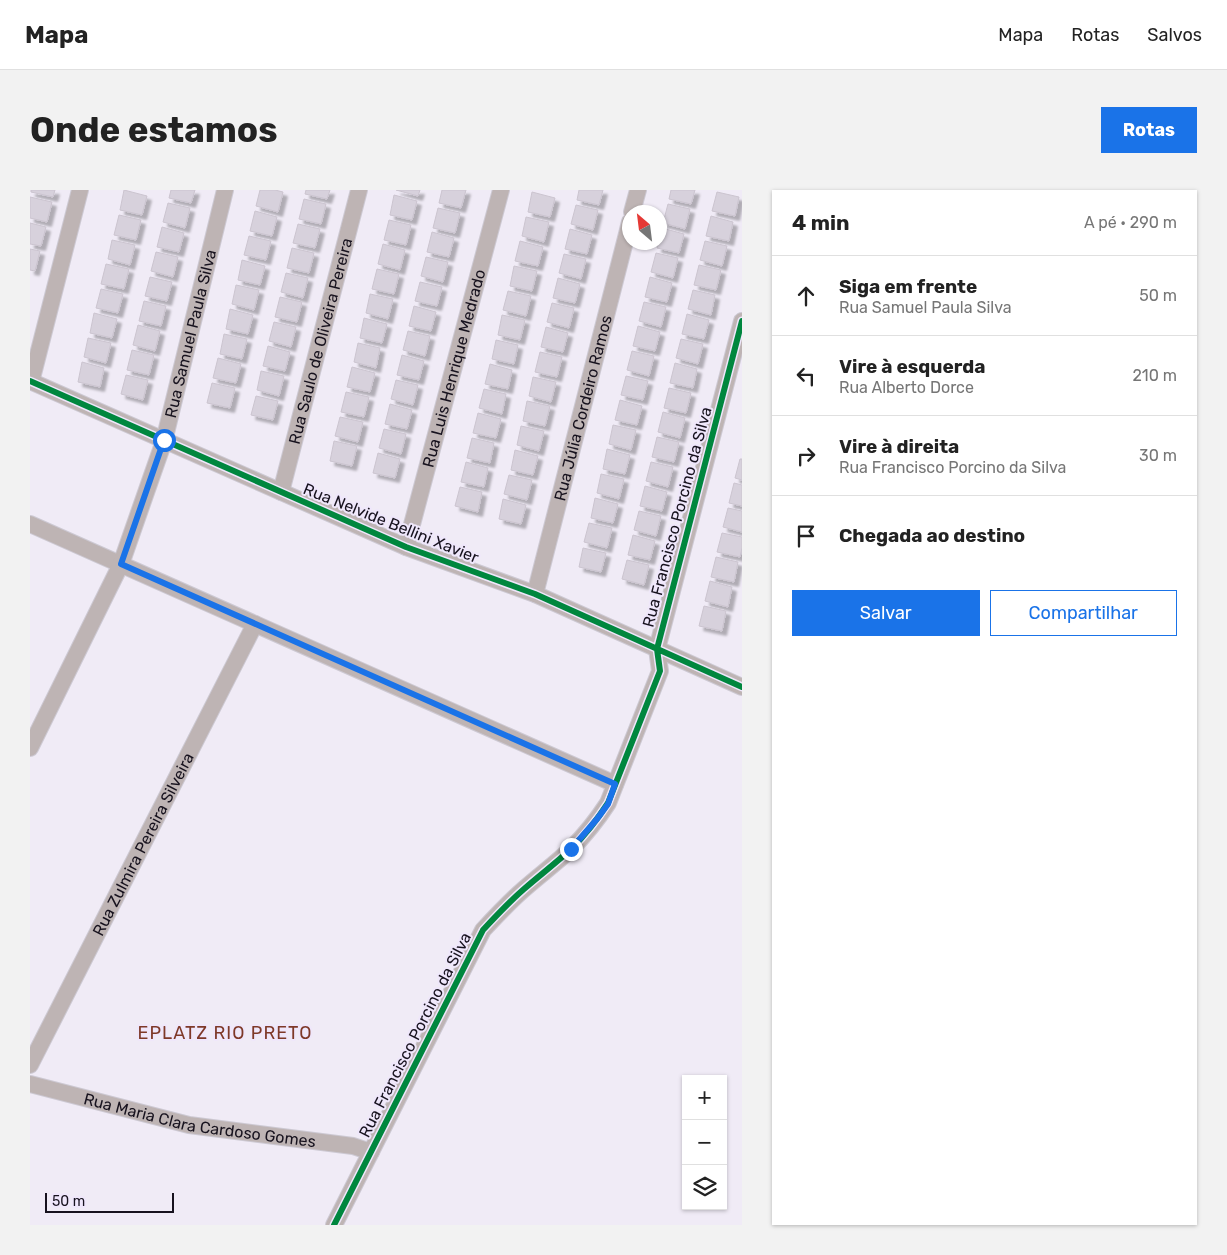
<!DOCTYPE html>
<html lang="pt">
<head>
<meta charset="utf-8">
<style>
	body { margin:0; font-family:Rubik,sans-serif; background:#f2f2f2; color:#222 }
	.controls { position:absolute; right:15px; bottom:15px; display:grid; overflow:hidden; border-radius:0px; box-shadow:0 1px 4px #0004 }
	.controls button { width:45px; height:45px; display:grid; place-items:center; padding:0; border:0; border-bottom:1px solid #e0e0e0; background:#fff; color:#222; font:25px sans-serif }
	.compass { position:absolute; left:592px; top:15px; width:45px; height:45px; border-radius:50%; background:#fff; box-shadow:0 1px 4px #0004; rotate:332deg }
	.scale { position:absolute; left:15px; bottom:12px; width:129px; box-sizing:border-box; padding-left:5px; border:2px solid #17121e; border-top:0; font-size:14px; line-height:18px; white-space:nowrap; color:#17121e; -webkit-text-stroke:4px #efe7fb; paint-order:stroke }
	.stop { position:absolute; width:15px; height:15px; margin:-11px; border:4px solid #1a73e8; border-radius:50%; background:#fff }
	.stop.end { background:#1a73e8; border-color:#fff; box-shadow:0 1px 5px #0008 }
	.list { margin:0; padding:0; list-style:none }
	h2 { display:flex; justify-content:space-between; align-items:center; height:65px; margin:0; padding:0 20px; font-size:21px }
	h2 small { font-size:16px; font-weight:400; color:#767676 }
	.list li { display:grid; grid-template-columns:32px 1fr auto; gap:15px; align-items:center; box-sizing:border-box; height:80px; padding:0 20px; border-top:1px solid #e0e0e0 }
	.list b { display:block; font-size:19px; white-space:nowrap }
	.list p { margin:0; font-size:16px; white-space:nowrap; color:#767676 }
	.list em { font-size:16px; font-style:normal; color:#767676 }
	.actions { display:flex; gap:10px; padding:15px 20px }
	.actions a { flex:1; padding:11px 0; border:1px solid #1a73e8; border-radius:0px; text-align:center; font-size:18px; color:#1a73e8 }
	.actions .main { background:#1a73e8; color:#fff }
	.icon { flex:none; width:28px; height:28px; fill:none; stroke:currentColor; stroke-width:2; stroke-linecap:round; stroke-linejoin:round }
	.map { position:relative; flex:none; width:712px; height:1035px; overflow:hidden; border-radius:0px }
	header { display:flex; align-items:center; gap:30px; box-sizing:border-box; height:70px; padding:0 25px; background:#fff; border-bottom:1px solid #e0e0e0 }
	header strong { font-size:24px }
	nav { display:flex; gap:28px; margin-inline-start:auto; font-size:18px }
	.intro { display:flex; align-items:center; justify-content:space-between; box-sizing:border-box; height:120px; padding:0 30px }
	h1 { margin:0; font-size:35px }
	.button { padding:12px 22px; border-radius:0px; background:#1a73e8; color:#fff; font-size:18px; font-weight:700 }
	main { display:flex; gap:30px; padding:0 30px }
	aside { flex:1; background:#fff; border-radius:0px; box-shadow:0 1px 4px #0004 }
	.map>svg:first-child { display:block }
	.building { fill:#d7d1dc; stroke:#cbc4cf; filter:url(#shadow) }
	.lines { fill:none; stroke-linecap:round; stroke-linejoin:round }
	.minor-casing { stroke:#cdc9d3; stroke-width:18 }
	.minor { stroke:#beb4b4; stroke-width:16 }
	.cycleway-casing { stroke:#efe7fb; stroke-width:9 }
	.cycleway { stroke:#00873e; stroke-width:6 }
	.route { stroke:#1a73e8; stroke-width:6 }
	.labels { text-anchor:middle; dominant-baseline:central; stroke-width:4; stroke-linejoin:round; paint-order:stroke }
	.street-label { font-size:16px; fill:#17121e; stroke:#efe7fb }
	.neighbourhood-label { font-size:18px; letter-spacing:1px; fill:#7e3928; stroke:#efe7fb }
</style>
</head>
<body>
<header>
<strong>Mapa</strong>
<nav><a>Mapa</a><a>Rotas</a><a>Salvos</a></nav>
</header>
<div class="intro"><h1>Onde estamos</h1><a class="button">Rotas</a></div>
<main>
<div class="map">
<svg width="712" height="1035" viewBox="0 0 712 1035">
	<defs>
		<filter id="shadow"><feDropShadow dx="4.5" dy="4.5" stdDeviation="1" flood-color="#0004"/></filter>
	</defs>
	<rect width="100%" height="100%" fill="#f0ebf6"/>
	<path class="building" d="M1,0h24l-2,7 -22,-5z
		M94,0l23,6 -5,19 -22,-5z
		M141,0h24l-4,13 -22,-5z
		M230,0h15l8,2 -5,20 -22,-6z
		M276,0h24l-3,9 -22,-5z
		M366,0h24l-2,6z
		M412,0h24l-5,18 -22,-5z
		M549,0h24l-4,15 -22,-5z
		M641,0h24l-4,14 -22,-5z
		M502,2l23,6 -5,19 -22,-5z
		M687,2l22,5 -4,19 -23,-5z
		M364,5l23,6 -5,19 -22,-5z
		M0,7l22,5 -5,20 -17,-4z
		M274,9l22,5 -5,20 -22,-5z
		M138,13l22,5 -5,20 -22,-6z
		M638,14l22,5 -5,20 -22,-6z
		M546,15l22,5 -5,20 -22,-6z
		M408,18l22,5 -5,20 -22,-5z
		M225,21l22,6 -5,19 -22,-5z
		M89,25l22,5 -5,20 -22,-5z
		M681,26l22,6 -4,19 -23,-5z
		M496,27l23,5 -5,20 -22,-6z
		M359,30l22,5 -5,20 -22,-5z
		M0,33l16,4 -5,19 -11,-2z
		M268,34l22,5 -5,19 -22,-5z
		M132,37l22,6 -5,19 -22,-5z
		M632,38l22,6 -5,19 -22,-5 1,-6h2z
		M540,39l22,6 -5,19 -22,-5z
		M402,42l22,6 -5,19 -22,-5z
		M219,46l22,5 -5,19 -22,-5z
		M82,50l23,5 -5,20 -22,-6z
		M490,51l23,6 -5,19 -23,-5z
		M675,51l22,5 -5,20 -22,-6z
		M353,54l22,6 -5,20 -22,-6z
		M262,58l22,5 -5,20 -22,-5z
		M0,59l10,2 -5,20 -5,-1z
		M126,62l22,5 -5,20 -22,-6z
		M626,63l22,5 -5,20 -22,-6z
		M534,64l22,5 -5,20 -22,-6z
		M396,67l22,5 -5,20 -22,-6z
		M212,70l23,6 -5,19 -22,-5z
		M76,74l23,5 -5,20 -23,-5z
		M669,75l22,5 -5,20 -22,-5z
		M484,76l23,5 -5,20 -22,-5z
		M347,79l22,5 -5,20 -22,-5z
		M256,83l22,5 -5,20 -22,-6z
		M120,87l22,5 -5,19 -22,-5z
		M620,87l22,6 -5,19 -22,-5z
		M528,88l22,6 -5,19 -22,-5z
		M390,92l22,5 -5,19 -22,-5z
		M206,95l23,5 -5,20 -22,-6z
		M71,99l22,5 -5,19 -22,-5z
		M663,100l22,5 -4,20 -23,-6z
		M478,101l23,5 -5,20 -23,-6z
		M340,104l23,5 -5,20 -22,-6z
		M250,107l22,5 -5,20 -22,-5z
		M114,111l22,5 -5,20 -22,-5z
		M614,112l22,5 -5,20 -22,-6z
		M522,113l22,5 -5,20 -22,-6z
		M384,116l22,6 -5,19 -22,-5z
		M200,119l23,6 -5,19 -22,-5z
		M64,123l23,6 -5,19 -22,-5z
		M657,124l22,6 -5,19 -22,-5z
		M472,125l23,5 -5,20 -22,-5z
		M334,128l23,6 -5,19 -22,-5z
		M244,132l22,5 -5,20 -22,-6z
		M108,135l22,6 -5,20 -22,-6z
		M608,136l22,6 -5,19 -22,-5z
		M516,137l22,6 -5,19 -22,-5z
		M378,141l22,5 -5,20 -22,-6z
		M194,144l23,5 -5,20 -22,-5z
		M58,148l23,5 -5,20 -22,-6z
		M651,149l22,5 -5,20 -22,-6z
		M466,150l22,5 -4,19 -22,-5z
		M328,153l22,5 -4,20 -22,-6z
		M238,156l22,6 -5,19 -22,-5z
		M102,160l22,5 -5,20 -22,-5z
		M602,161l22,5 -5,20 -22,-6z
		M510,162l22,5 -5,20 -22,-5z
		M372,165l22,6 -5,19 -22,-5z
		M188,168l23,6 -5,19 -23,-5z
		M52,172l22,6 -4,19 -22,-5z
		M645,173l22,6 -4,19 -23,-5z
		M460,174l22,6 -4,19 -23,-5z
		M322,177l23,6 -5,19 -23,-5z
		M231,181l23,5 -5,20 -22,-6z
		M96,185l22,5 -5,20 -22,-6z
		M596,186l22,5 -5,19 -22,-5z
		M503,187l23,5 -5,20 -22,-6z
		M366,190l22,5 -5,20 -22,-6z
		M182,193l23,5 -5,20 -23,-5z
		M639,198l22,5 -5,20 -22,-5z
		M454,199l22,5 -4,20 -23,-6z
		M316,202l23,5 -5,20 -23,-5z
		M226,206l22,5 -5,19 -22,-5z
		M590,210l22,6 -5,19 -22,-5z
		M497,211l23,5 -5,20 -22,-5z
		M360,214l22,6 -5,19 -22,-5z
		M633,222l22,6 -5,20 -22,-6z
		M448,223l23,6 -5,19 -23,-5z
		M310,227l23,5 -5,20 -23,-6z
		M583,235l23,5 -5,20 -22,-6z
		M491,236l23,5 -5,20 -22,-6z
		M354,239l22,5 -5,20 -22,-6z
		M627,247l22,5 -5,20 -22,-5z
		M442,248l22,5 -4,20 -23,-5z
		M304,251l23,5 -5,20 -22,-5z
		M577,259l23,6 -5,19 -22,-5z
		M485,260l23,6 -5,19 -22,-5z
		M348,263l22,6 -5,19 -22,-5z
		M710,269h2v21l-7,-2z
		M436,272l22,6 -4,19 -23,-5z
		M621,272l22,5 -5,20 -22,-6z
		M571,284l23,5 -5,20 -22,-6z
		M479,285l23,5 -5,20 -23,-6z
		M704,293l8,2v21l-13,-3z
		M615,296l22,6 -5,19 -22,-5z
		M430,297l22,5 -4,20 -23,-6z
		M565,308l23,6 -5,19 -22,-5z
		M473,309l23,6 -5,19 -22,-5z
		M698,318l14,3v21l-19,-5z
		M609,321l22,5 -5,20 -22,-6z
		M559,333l23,5 -5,20 -23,-6z
		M692,343l20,4v11l-2,9 -23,-5z
		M603,345l22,6 -5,19 -22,-5z
		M553,358l23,5 -5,19 -22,-5z
		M686,367l22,5 -4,20 -23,-5z
		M597,370l22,5 -5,20 -22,-6z
		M680,391l22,6 -4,20 -23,-6z
		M674,416l22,5 -4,20 -23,-5z"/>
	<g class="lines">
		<g class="minor-casing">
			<g id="minor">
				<path d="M602,22l6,-22"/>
				<path d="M0,191l376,166 129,47 207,93"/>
				<path d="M1,192l49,-192"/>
				<path id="s1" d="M251,302l78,-302"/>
				<path d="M0,334l585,260"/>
				<path id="s2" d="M376,357l95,-357"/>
				<path id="s3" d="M505,404l95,-372"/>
				<path id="s4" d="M0,558l91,-184 43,-123 61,-251"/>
				<path id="s5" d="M0,875l225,-441"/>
				<path id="s6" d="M0,894l159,41 164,21 18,6"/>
				<path d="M304,1035l149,-295c13,-14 26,-28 41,-41 16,-14 32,-26 47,-40 14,-14 26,-29 37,-46l52,-132 -3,-22 85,-328"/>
			</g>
		</g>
		<use href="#minor" class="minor"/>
		<g class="cycleway-casing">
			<path id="cycleway" d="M0,191l376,166 129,47 207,93
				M304,1035l149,-295c13,-14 26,-28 41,-41 16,-14 32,-26 47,-40 14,-14 26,-29 37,-46l52,-132 -3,-22 85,-328"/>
		</g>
		<use href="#cycleway" class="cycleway"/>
	</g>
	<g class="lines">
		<path class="route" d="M134,250l-43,124 494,220 -7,20 -11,15 -26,30"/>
	</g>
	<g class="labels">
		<g class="street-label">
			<text stroke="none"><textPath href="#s4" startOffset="446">Rua Samuel Paula Silva</textPath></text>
			<text stroke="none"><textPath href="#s1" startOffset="156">Rua Saulo de Oliveira Pereira</textPath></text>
			<text stroke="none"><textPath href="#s2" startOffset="185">Rua Luis Henrique Medrado</textPath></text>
			<text stroke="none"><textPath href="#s3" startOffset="192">Rua Júlia Cordeiro Ramos</textPath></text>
			<text transform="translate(647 327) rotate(-75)">Rua Francisco Porcino da Silva</text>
			<text transform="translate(361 333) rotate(22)">Rua Nelvide Bellini Xavier</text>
			<text stroke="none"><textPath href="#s5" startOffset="248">Rua Zulmira Pereira Silveira</textPath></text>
			<text transform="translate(385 845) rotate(-63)">Rua Francisco Porcino da Silva</text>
			<text stroke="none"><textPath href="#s6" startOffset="174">Rua Maria Clara Cardoso Gomes</textPath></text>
		</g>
		<g class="neighbourhood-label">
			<text x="195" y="843">EPLATZ RIO PRETO</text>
		</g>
	</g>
</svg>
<div class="controls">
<button>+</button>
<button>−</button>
<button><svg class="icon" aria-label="layers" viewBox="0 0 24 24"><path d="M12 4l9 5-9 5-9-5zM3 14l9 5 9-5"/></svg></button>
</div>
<svg class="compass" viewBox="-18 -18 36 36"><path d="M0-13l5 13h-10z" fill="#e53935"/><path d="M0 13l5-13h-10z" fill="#767676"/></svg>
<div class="scale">50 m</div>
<div class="stop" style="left:134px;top:250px"></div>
<div class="stop end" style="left:541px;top:659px"></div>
</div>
<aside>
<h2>4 min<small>A pé · 290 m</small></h2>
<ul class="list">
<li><svg class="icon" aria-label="ahead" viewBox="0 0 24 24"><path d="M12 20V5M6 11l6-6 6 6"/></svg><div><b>Siga em frente</b><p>Rua Samuel Paula Silva</p></div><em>50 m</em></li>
<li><svg class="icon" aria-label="left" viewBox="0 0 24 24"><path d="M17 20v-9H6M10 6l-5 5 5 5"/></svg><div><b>Vire à esquerda</b><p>Rua Alberto Dorce</p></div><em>210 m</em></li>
<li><svg class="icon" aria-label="right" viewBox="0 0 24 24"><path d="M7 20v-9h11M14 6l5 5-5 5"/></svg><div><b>Vire à direita</b><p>Rua Francisco Porcino da Silva</p></div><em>30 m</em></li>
<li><svg class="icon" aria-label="arrive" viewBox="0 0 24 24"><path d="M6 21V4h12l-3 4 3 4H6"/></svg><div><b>Chegada ao destino</b></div></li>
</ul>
<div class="actions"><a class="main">Salvar</a><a>Compartilhar</a></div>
</aside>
</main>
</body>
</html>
